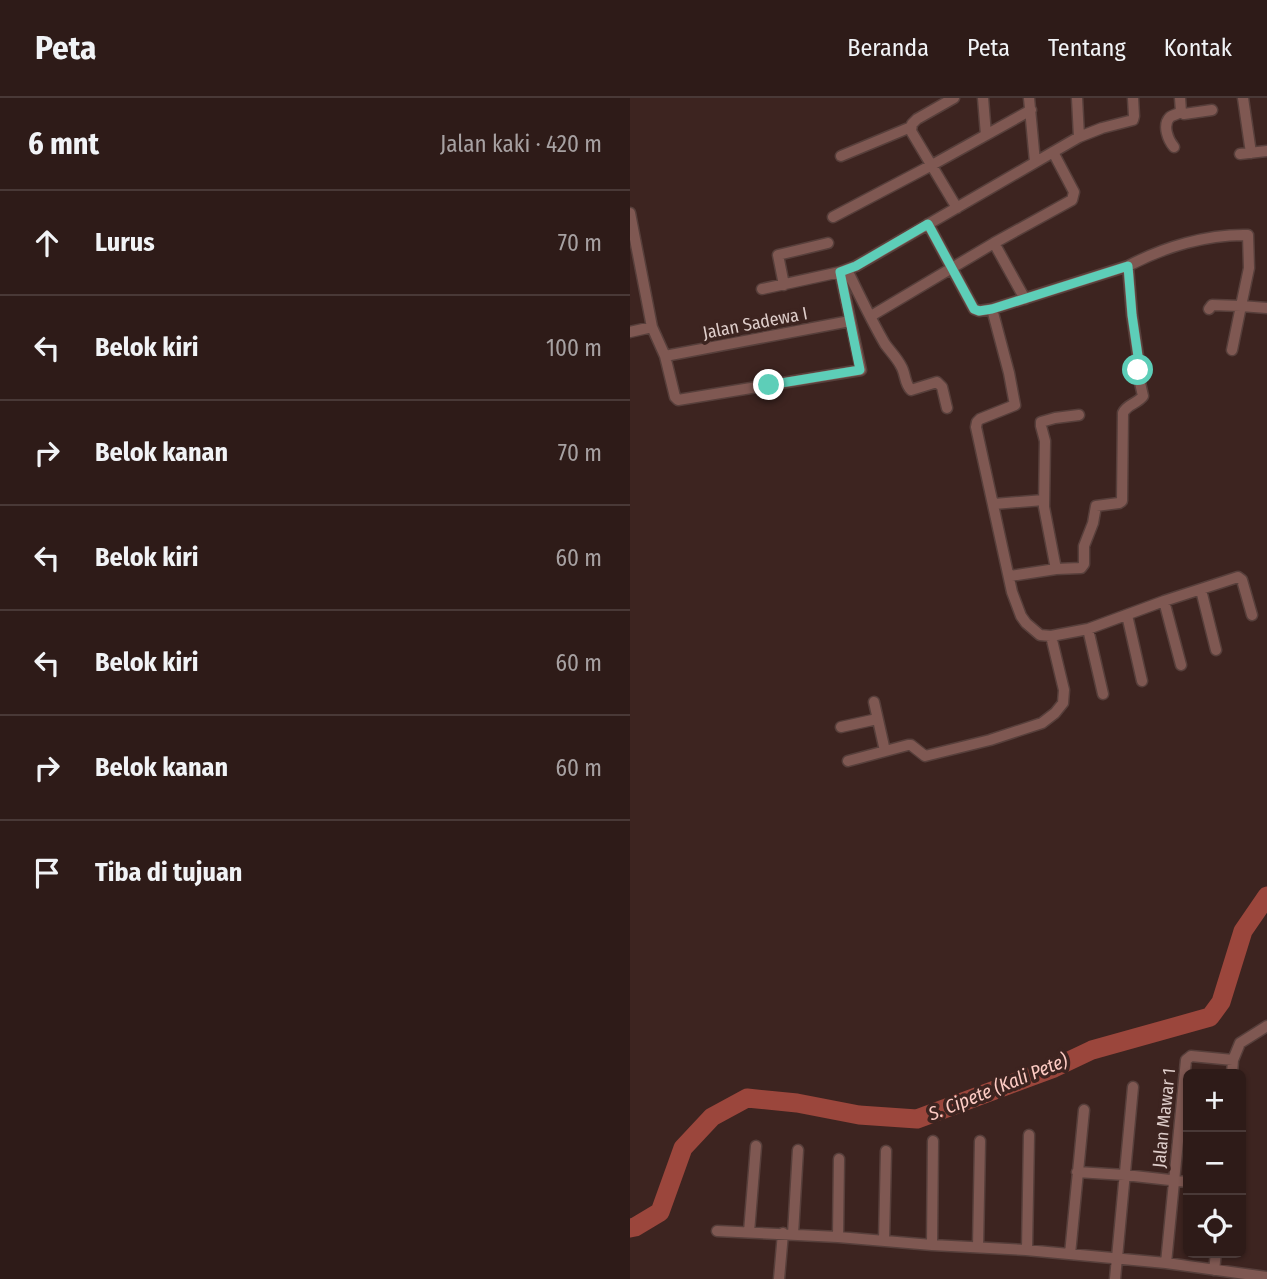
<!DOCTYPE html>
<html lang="id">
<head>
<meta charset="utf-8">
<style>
	body { margin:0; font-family:"Fira Sans Condensed",sans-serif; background:#3a2825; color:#f1f3f6 }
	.controls { position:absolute; right:21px; bottom:21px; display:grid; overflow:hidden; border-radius:10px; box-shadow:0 2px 5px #0004 }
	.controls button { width:63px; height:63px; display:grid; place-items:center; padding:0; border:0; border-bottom:2px solid #493937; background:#2e1b18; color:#f1f3f6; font:35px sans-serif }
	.stop { position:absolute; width:21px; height:21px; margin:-16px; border:5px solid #5dceb8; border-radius:50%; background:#fff }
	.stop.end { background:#5dceb8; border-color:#fff; box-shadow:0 2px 7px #0008 }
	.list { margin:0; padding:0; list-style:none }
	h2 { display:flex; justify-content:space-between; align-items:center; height:91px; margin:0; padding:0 28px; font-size:30px }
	h2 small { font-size:23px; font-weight:400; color:#a7a1a2 }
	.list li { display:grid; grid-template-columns:46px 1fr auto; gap:21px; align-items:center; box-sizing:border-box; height:105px; padding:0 28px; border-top:2px solid #493937 }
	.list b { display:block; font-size:26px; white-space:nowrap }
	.list em { font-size:23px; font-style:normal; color:#a7a1a2 }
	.icon { flex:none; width:38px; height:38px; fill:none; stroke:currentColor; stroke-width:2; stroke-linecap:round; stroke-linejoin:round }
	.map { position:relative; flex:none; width:637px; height:1181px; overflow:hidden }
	header { display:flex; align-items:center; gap:42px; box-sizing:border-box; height:98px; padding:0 35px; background:#2e1b18; border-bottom:2px solid #493937 }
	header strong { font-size:33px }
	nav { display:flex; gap:38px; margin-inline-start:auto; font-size:24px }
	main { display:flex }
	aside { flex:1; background:#2e1b18 }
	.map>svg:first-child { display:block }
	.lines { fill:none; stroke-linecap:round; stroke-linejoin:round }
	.river { stroke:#9b463c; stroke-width:19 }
	.minor-casing { stroke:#573f3b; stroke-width:13 }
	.minor { stroke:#7f5852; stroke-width:10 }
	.route { stroke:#5dceb8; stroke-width:9 }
	.labels { text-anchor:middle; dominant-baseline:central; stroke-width:7; stroke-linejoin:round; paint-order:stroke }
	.street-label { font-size:18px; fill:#decdca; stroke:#3d2420 }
	.water-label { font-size:19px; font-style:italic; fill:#fdcbc3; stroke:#3d2420 }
</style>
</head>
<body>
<header>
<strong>Peta</strong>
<nav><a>Beranda</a><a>Peta</a><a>Tentang</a><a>Kontak</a></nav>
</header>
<main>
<aside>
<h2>6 mnt<small>Jalan kaki · 420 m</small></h2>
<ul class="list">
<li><svg class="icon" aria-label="ahead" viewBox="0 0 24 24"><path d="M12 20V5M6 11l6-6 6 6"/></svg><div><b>Lurus</b></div><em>70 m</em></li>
<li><svg class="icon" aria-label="left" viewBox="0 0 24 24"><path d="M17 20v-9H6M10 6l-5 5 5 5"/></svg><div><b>Belok kiri</b></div><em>100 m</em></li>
<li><svg class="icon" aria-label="right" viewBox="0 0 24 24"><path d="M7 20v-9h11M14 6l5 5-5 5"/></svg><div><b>Belok kanan</b></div><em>70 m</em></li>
<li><svg class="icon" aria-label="left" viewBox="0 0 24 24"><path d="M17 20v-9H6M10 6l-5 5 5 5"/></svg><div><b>Belok kiri</b></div><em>60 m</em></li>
<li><svg class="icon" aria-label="left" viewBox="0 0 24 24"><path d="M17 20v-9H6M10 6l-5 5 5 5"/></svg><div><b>Belok kiri</b></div><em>60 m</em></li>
<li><svg class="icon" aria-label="right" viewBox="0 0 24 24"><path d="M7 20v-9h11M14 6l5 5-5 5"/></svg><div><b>Belok kanan</b></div><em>60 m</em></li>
<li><svg class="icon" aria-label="arrive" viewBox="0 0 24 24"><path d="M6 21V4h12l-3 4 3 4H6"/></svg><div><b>Tiba di tujuan</b></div></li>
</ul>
</aside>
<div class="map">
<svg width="637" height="1181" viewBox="0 0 637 1181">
	<rect width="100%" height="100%" fill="#3d2420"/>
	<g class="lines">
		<path class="river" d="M0,1130l5,-1 25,-15 23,-64 29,-31 35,-19 50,5 62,12 58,4 137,-51 38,-18 118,-33 11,-15 22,-71 24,-35"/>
		<g class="minor-casing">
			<path id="minor" d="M324,0l-37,21 -5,5 -1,7 46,77
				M353,0l3,37
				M399,0l6,64
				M447,0l2,39
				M550,0l1,14 3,2 28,-4
				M613,0l8,55
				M544,49c-6,-7 -12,-22 -4,-30 1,-1 10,-4 11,-5
				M610,56l27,-3
				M211,58l70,-29
				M0,115l22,114 13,29 10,41 3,3 183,-30 -21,-98
				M203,119l99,-52 99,-55
				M298,126l46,85 5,2 13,-2 136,-43c36,-19 79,-32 120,-31l1,33 -8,38 26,2
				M364,145l31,56
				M217,172c12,24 24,50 38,74 5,7 12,14 16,22 5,8 3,17 10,24l26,-8 5,5 5,21
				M154,187l-6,-30 50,-12
				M132,191l78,-17 16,-6 223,-129 23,-9 31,-8 1,-4 -1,-18
				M362,211l17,64 6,32 -35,14 -3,3 -1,5 36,165 9,24 5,7 14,12 11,1 37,-7 76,-28 74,-24 4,3 10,35
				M579,211l3,-4 29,1 -9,44
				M241,218l123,-73 78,-43 2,-8 -21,-40
				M0,234l22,-5
				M35,258l185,-35
				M364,406l50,-4
				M426,471l-12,-62 1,-66 -4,-15v-4l14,-4 24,-3
				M380,478l46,-7 25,-1 3,-4v-18l9,-23 3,-17 23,-3 3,-2 1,-88c4,-9 14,-9 20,-17l-5,-22v-18l-6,-41 -4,-49
				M571,492l15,60
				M534,503l17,64
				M497,517l15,66
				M458,531l15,65
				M244,604l11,49
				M211,629l36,-8
				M218,663l60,-16h3l14,11 65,-16 52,-17 13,-10 8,-10 1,-13 -13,-54
				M602,976l1,-14
				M447,1074l48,3 63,7
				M87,1133l121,6 94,8 94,5 140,13 101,14
				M119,1134l7,-86
				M163,1136l5,-84
				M208,1139l1,-78
				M254,1143l2,-90
				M302,1147l1,-104
				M348,1149l2,-106
				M397,1152l2,-115
				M440,1156l14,-144
				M536,1165l20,-203 5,-4 42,4 7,-17 27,-17
				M584,1172l2,-17
				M149,1181l4,-46
				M485,1181l18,-192"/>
		</g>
		<use href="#minor" class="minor"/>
	</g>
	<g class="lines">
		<path class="route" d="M139,287l91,-15 -20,-98 16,-6 72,-42 46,85 5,2 13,-2 136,-43 4,49 6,41v14"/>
	</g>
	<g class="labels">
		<g class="street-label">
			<text transform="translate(125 225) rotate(-11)">Jalan Sadewa I</text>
			<text transform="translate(534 1020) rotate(-84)">Jalan Mawar 1</text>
		</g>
		<g class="water-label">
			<text transform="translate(368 989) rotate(-22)">S. Cipete (Kali Pete)</text>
		</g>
	</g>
</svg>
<div class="controls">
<button>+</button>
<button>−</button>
<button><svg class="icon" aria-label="locate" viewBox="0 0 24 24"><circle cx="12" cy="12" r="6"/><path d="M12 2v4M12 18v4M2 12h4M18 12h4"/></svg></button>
</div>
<div class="stop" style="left:508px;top:272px"></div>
<div class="stop end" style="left:139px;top:287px"></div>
</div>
</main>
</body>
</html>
